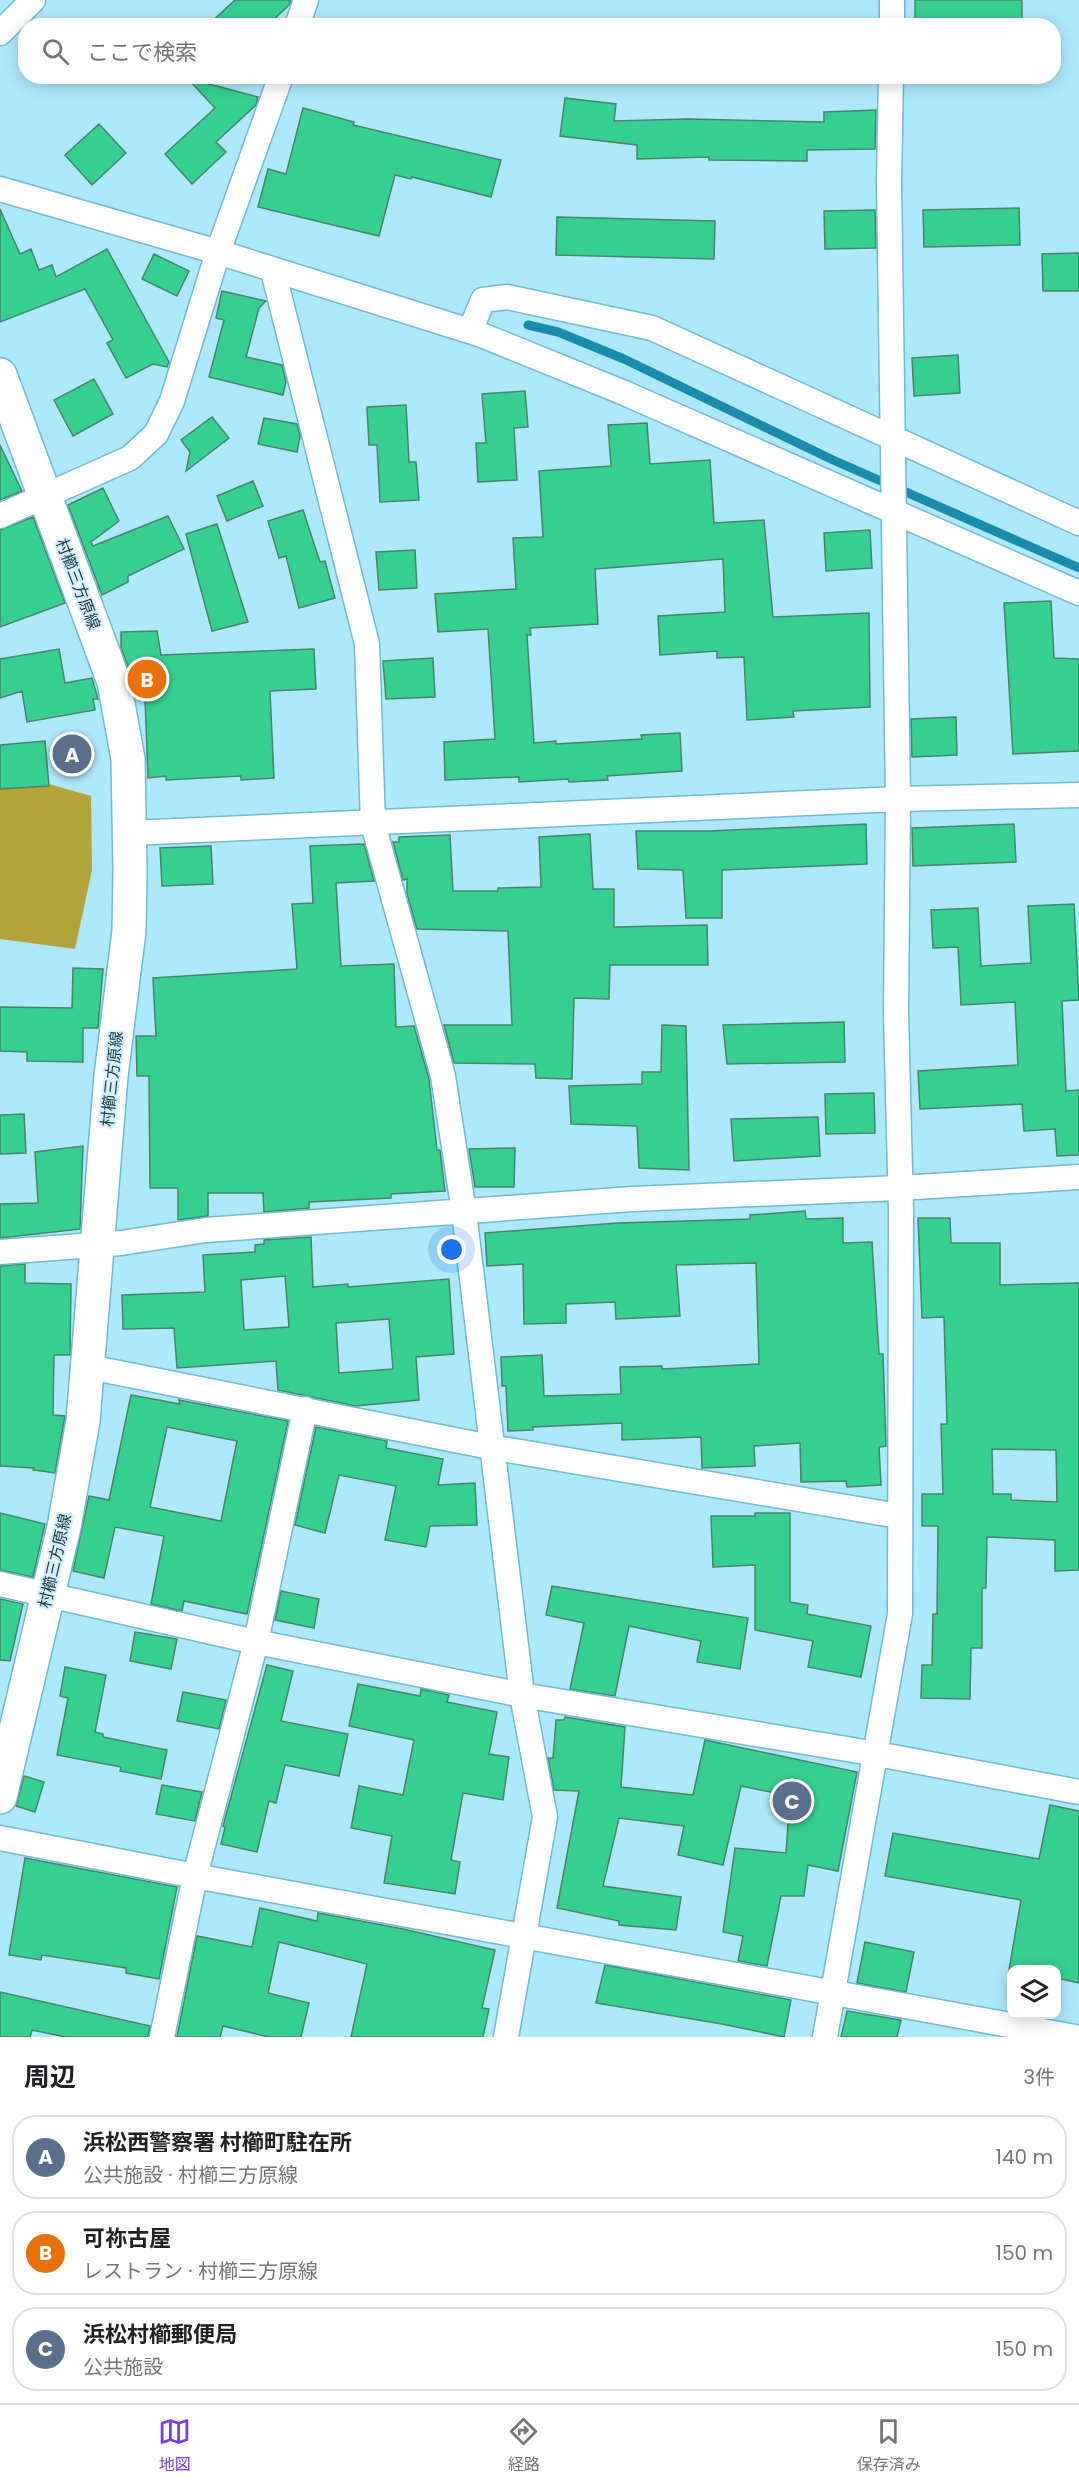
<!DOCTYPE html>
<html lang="ja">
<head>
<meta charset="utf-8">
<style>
	body { margin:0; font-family:Poppins,"Noto Sans JP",sans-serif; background:#f2f2f2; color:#202124 }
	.controls { position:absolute; right:18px; bottom:18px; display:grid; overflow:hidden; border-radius:12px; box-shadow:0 3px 15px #0003 }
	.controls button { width:54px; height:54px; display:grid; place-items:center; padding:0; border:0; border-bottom:2px solid #e0e0e0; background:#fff; color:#202124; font:30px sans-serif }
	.you { position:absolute; left:452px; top:1250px; width:21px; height:21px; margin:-15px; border:4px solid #fff; border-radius:50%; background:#1a73e8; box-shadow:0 0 0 9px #1a73e833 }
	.badge { display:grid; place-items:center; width:39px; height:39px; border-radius:50%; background:#7c3aed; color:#fff; font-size:20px; font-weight:700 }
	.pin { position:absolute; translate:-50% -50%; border:3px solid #fff; box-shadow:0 2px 6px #0006 }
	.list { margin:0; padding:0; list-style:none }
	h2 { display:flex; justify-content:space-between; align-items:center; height:78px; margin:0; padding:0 24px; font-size:26px }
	h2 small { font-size:20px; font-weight:400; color:#757577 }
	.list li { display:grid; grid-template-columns:39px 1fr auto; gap:18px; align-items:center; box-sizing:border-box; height:84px; margin:0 12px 12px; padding:0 12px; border:2px solid #e0e0e0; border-radius:24px }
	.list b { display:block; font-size:22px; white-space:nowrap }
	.list p { margin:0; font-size:20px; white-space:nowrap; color:#757577 }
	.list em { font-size:20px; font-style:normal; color:#757577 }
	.icon { flex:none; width:33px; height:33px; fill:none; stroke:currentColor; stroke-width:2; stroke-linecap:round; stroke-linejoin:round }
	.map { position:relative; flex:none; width:1079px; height:2037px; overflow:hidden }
	.search { position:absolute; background:#fff; box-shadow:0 3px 15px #0003; left:18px; right:18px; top:18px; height:66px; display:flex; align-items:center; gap:15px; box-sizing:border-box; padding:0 21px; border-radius:24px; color:#757577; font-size:22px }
	.sheet { height:366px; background:#fff }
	nav { display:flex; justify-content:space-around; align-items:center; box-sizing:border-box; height:84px; border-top:2px solid #e0e0e0; background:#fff; font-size:16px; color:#757577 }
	nav a { display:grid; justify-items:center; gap:3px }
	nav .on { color:#7c3aed }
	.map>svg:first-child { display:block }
	.forest { fill:#b2a33a }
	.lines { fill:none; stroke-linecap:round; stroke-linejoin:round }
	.stream { stroke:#198ca9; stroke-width:9 }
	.building { fill:#36cf91; stroke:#468566; stroke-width:1.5; fill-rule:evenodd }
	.street-casing { stroke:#70bad3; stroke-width:27 }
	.secondary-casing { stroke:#70bad3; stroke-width:36 }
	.street { stroke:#fff; stroke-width:24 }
	.secondary { stroke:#fff; stroke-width:33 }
	.labels { text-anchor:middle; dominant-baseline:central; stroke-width:4.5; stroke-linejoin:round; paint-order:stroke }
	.street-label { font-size:16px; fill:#1a3a44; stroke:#d4f0fa }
</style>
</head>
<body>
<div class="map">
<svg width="1079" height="2037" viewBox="0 0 1079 2037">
	<rect width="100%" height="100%" fill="#aee8fc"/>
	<path class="forest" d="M0,782l49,2 42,12 1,74 -17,79 -75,-10z"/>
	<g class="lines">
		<path class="stream" d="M528,325l30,7 66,27 209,101 246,108"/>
	</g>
	<path class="building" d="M235,0h56l-2,5 -22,21h-60z
		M915,0h107v26h-107z
		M187,78l71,19 -2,8 -40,37 10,10 -34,32 -27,-30 50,-46z
		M565,98l51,6 -2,17 74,-2 136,3v-10l52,-2 -1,39 -68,1v11l-98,-1v-3l-72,2v-14l-77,-9z
		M303,108l51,14 -1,3 148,35 -10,37 -79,-20 -1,2 -16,-4 -16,61 -121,-29 10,-38 18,5z
		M99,124l27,29 -34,32 -27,-30z
		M1019,208l1,37 -96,2 -1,-37z
		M0,209l20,45 11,-5 8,21 13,-5 4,12 51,-28 62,113 -2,5 -14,-3 -27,14 -19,-35 6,-3 -28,-51 -85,33z
		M875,210l1,38 -51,1 -1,-38z
		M557,217l158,4 -1,38 -158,-4z
		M1079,253v38h-36l-1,-37z
		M154,254l35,17 -12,25 -35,-17z
		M222,291l44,10 -7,7 -13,49 36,8 4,17 -3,13 -74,-18 15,-57 -8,-2z
		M958,355l2,38 -46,3 -2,-38z
		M94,379l19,35 -40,22 -19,-36z
		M525,391l3,36 -14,1 3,52 -39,2 -2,-39h10l-4,-49z
		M406,405l3,57h7l3,38 -39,2 -3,-57h-8l-2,-38z
		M212,417l17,21 -43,33 4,-19 -9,-12z
		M264,418l33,6 3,12 -3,16 -39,-8z
		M647,423l3,41 60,-4 4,63 50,-3 9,97 96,-4 1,94 -77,4 1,6 -47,3 -3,-63 -27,1v-7l-57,4 -2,-39 67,-4 -2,-53 -128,10 3,55 -68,4 1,7h-4l7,108 22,-2v3l86,-5 -1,-4 39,-2 2,38 -75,5 1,4 -39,2 -1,-3 -49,3v-5l-74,3 -1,-38 51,-3 -7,-110 -50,3 -3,-38 81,-5 -3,-51 30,-1 -4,-66 72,-5 -3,-41z
		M0,445l22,46 -22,9z
		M253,481l10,25 -36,15 -10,-25z
		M103,488l16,33 -28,21 2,4 75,-30 16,33 -56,27v6l-26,13 -34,-90z
		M303,510l17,52 5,-1 10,37 -36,10 -13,-52 -7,2 -11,-37z
		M33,517l32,86 -65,24v-97z
		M217,524l31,98 -36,9 -26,-97z
		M870,530l2,38 -46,3 -2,-38z
		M415,550l2,38 -38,2 -3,-38z
		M1051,601l3,57 25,1v92l-66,3 -9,-151z
		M157,631l4,24 153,-6 2,40 -46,2 4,87 -33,2v-4l-75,4v-4l-18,2 -3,-80h-9l-4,-22 -11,-28v-16z
		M59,649l6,34 27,-5 6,21h-5l2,11 -68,12 -5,-31 -22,7v-39z
		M433,658l2,39 -49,2 -3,-38z
		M956,717l1,38 -45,2 -1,-38z
		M45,741l4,45 -49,3v-44z
		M866,824l1,40 -145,6v48h-36l-3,-48 -45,-1 -2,-38h73z
		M1014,824l2,38 -103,4 -1,-38z
		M590,834l3,55h21v38l93,-2 1,40h-98l-1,34 -35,-1 -2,81 -36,-1 -1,-14 -81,-1 -10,-38h68l-4,-94 -91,-2 -10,-35v-15l-4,1 -10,-38h6v-5l51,-2 3,56h45v-3l43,-1 -2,-50z
		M364,844l10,37 -38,2 5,83 53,-2 2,63 18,-1 15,53 8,71h3l5,41 -54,3v4l-82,4v6l-45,4 -1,-19h-55v23l-30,4v-32h-28l-1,-112h-12l-1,-40h20l-3,-58 144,-9 -5,-65 21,-1 -3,-57z
		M211,846l2,38 -51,2 -2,-38z
		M1074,904l5,96 -17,1 4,90 13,-1v65l-22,1 -2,-27 -31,2 -2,-27 -102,5 -2,-38 100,-6 -3,-63 -54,3 -3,-58 -25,1 -2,-38 47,-2 3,58 50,-3 -3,-57z
		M73,968l30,1 -5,59h-15v34l-56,-1v-9l-27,-1v-44l72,1z
		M844,1022l1,40 -118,2 -4,-39z
		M662,1025l24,1 3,144 -50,-2 -2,-42 -66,-2 -2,-38 73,-2v-12h19z
		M874,1093l1,40 -49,1 -1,-40z
		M24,1114l2,39 -26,1v-39z
		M818,1117l2,39 -86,5 -3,-42z
		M83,1146l-3,83 -80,9v-34l38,-1 -3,-51z
		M515,1148l-1,39h-39l-6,-38z
		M805,1211l1,8 37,-1v25l29,-1 7,112h4l3,92 -7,1 2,38 -34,2 -1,-6 -45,1 -1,-39 -46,3 1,20 -53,2 -1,-31 -79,3v-17l-89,4v3l-25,1 -2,-45h-4l-1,-29 41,-2 2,41 77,-2 -1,-27 42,-1v3l97,-5 -3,-101 -80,2 4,51 -64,3 -1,-17 -49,2v19l-42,1 -1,-60 -36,2 -2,-33 133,-10 132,-4v-4z
		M918,1218h32l1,25h49v42l79,-2v287l-24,1v-31l-68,-3 -1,51h-4v60h-11l-1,51 -49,-1 1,-33h10l1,-51h4l1,-88h-16v-32h21l-2,-70h6l-3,-107 -22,1zM992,1449l64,1 1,52 -46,-2v-6h-18z
		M311,1237l2,50 35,-3v3l101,-8 5,75 -38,3 3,43 -64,6 -77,-16 -2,-29 -99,7 -3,-40 -51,1 -1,-34 83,-3 -2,-37 52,-3v-7l9,-1v-4zM285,1276l4,51 -45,3 -3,-50zM389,1319l4,50 -54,4 -3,-50z
		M25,1264v19l46,1 -1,71h-16l-1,60 12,1 -10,57 -22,-3 1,-2 -34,-2v-200z
		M131,1395l49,9 -1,-4 109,21 -41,193 -63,-13 -2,10 -31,-7 13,-68 -49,-9 -11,51 -31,-7 16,-75 20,4zM167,1427l70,14 -16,80 -71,-14z
		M316,1427l71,14 -1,7 57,11 -5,26 37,-2 2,42 -47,1 -4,21 -41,-7 11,-54 -57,-11 -14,58 -30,-8z
		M0,1513l45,11 -12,53 -33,-7z
		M755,1513h35v89l18,3 -1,9 64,12 -10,51 -53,-10 5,-26 -58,-11v-65l-42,2 -2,-51h44z
		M552,1586l196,32 -8,51 -43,-7 4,-21 -72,-15 -14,70 -45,-7 14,-66 -38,-8z
		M281,1591l38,8 -5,29 -39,-8z
		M0,1599l23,5 -13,57 -10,-1z
		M135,1632l42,7 -6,30 -41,-8z
		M267,1665l26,6 -12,50 67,13 -9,42 -54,-11 -9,38 -7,-2 -12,51 -36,-8 4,-17 -2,-1z
		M65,1667l41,8 -11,57 8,2v3l64,13 -6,29 -41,-8 1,-4 -64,-12 11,-57 -8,-2z
		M358,1684l62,12 1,-7 28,6 -2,7 50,10 -8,42 20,3 -6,43 -40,-7 -12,67 9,2 -5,32 -71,-11 8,-47 -41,-8 8,-42 44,9 11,-55 -65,-14z
		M183,1692l43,8 -7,29 -42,-8z
		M565,1717l60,10 -4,60 72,8 12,-55 152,32 -19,99 -30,-6 -4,31h-23l-14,70 -29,-5 5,-25 -20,-4 12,-84 51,5 4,-57 -49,-10 -18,79 -45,-10 6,-29 -65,-8 -16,68 78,11 -5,33 -57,-5v-4l-62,-13 22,-117 -25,-1 -6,-32h5l3,-38h8z
		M24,1776l20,6 -9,30 -19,-6z
		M162,1785l40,7 -7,29 -39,-7z
		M1050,1805l29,6v172l-23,-5v-8h-47l12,-70 -136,-24 8,-43 146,26z
		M25,1858l152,29 -18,92 -33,-6v-5l-84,-13 -1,5 -32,-5z
		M260,1908l57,13 1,-8 85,16 92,21 -13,58 7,1 -6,28h-132l16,-73 -88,-22 -11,51 41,10 -8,34h-32l-46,-11 -3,11h-43l20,-101 55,11z
		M865,1942l49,10 -8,40 -49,-9z
		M605,1965l186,35 -7,37 -62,-13 -126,-21z
		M0,1992l150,34 -2,11h-82l-34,-7 -2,7h-30z
		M847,2011l54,9 -4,17h-56z"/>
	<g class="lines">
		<g class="street-casing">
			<path id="street" d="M297,26l9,-26
				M892,26v-26
				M0,33l33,-33
				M0,189l218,63 261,82 143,58 457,201
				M273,271l94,373 6,180 70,252 21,136 58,483 23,122 -39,220
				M470,331l13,-31 24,-3 145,31 427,195
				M0,516l130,-58 26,-24 16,-33 46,-149 63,-176
				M130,833l768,-34 181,-4
				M0,1252l121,-9 85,-13 426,-31 268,-11 179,-11
				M89,1367l401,80 409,69
				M0,1584l256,58 266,53 355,59 202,38
				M0,1838l195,38 880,161
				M162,2037l33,-161 61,-234 49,-233
				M825,2037l75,-423 1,-402 -5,-200 2,-213 -9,-618 2,-105"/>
		</g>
		<g class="secondary-casing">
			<path id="secondary" d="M0,375l114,307 14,77 2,112 -1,60 -18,145 -28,345 -19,106 -64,270"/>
		</g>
		<use href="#street" class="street"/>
		<use href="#secondary" class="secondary"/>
	</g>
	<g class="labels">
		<g class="street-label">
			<text transform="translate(78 584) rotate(69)">村櫛三方原線</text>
			<text transform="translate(112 1079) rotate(-84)">村櫛三方原線</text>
			<text transform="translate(55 1561) rotate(-77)">村櫛三方原線</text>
		</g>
	</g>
</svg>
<div class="controls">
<button><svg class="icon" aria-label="layers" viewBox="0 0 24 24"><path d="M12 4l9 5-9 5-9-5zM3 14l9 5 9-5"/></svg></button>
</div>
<div class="you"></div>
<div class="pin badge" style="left:72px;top:754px;background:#5c6f8a">A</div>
<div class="pin badge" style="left:147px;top:679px;background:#e8710a">B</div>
<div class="pin badge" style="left:792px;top:1801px;background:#5c6f8a">C</div>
<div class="search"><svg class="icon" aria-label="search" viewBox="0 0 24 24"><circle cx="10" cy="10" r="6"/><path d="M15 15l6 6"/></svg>ここで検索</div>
</div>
<section class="sheet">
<h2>周辺<small>3件</small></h2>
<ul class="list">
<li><span class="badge" style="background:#5c6f8a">A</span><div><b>浜松西警察署 村櫛町駐在所</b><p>公共施設 · 村櫛三方原線</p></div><em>140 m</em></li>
<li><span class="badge" style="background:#e8710a">B</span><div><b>可祢古屋</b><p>レストラン · 村櫛三方原線</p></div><em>150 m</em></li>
<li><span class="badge" style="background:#5c6f8a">C</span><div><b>浜松村櫛郵便局</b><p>公共施設</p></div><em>150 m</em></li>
</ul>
</section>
<nav>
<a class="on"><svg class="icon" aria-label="map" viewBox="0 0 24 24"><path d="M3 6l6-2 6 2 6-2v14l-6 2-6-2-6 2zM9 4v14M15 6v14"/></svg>地図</a>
<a><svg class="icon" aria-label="directions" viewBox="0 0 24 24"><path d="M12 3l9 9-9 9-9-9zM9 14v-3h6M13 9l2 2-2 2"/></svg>経路</a>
<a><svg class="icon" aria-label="saved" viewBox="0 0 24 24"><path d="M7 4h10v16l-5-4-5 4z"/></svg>保存済み</a>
</nav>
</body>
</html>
